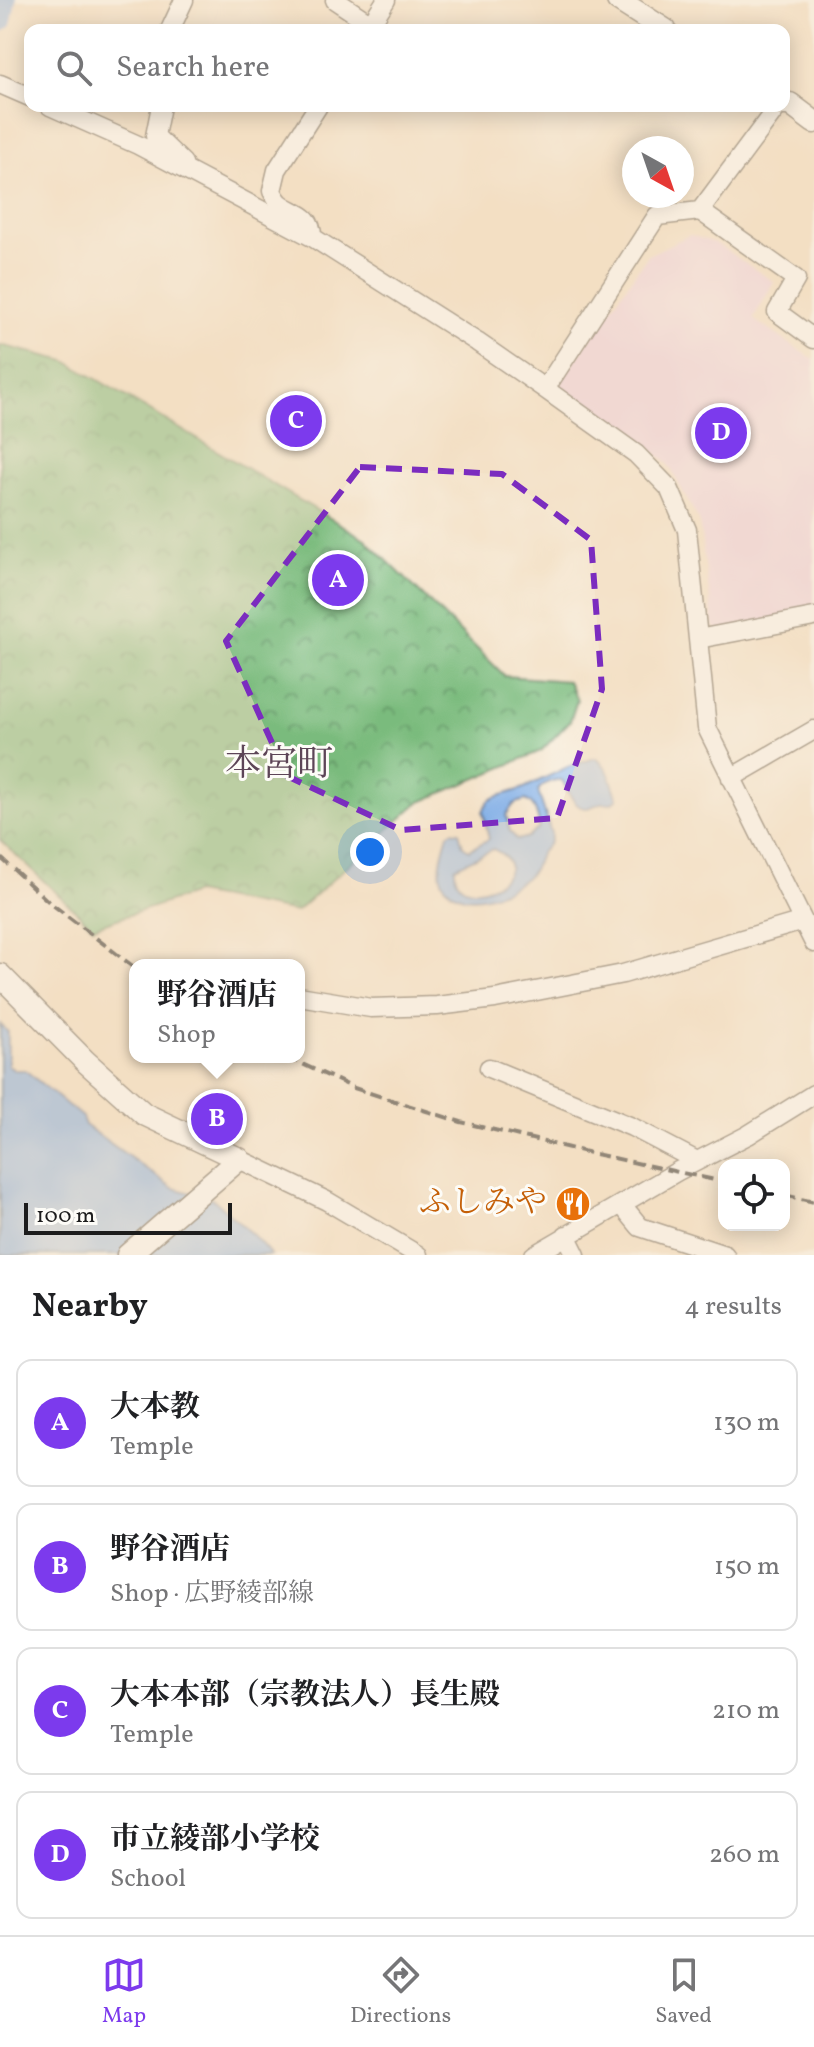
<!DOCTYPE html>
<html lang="en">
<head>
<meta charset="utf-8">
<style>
	body { margin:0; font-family:Vollkorn,"Noto Serif JP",serif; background:#f2f2f2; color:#202124 }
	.controls { position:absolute; right:24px; bottom:24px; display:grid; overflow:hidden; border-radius:16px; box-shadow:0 4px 20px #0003 }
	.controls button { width:72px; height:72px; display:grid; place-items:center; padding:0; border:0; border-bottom:2px solid #e0e0e0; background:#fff; color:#202124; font:40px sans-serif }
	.compass { position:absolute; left:622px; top:136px; width:72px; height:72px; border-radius:50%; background:#fff; box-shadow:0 4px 20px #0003; rotate:140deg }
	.scale { position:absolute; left:24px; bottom:20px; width:208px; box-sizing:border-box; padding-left:8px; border:4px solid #1c1c1c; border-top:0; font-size:22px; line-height:28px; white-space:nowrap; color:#1c1c1c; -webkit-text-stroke:6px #fdfcf7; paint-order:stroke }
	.you { position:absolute; left:370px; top:852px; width:28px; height:28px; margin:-20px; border:6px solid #fff; border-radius:50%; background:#1a73e8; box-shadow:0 0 0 12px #1a73e833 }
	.badge { display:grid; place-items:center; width:52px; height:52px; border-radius:50%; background:#7c3aed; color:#fff; font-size:26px; font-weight:700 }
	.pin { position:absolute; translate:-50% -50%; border:4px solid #fff; box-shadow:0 2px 8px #0006 }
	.popup { position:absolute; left:129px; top:959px; width:176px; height:104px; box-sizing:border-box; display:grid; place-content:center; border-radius:16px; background:#fff; filter:drop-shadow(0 2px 6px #0005); font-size:26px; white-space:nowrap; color:#757577 }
	.popup b { font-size:30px; color:#202124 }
	.popup::after { content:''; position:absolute; left:50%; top:100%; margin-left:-16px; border:16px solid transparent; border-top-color:#fff }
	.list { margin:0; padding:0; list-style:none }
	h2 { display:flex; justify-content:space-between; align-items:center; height:104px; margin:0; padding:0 32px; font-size:34px }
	h2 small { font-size:26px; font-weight:400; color:#757577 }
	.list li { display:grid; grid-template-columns:52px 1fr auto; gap:24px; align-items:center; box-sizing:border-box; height:128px; margin:0 16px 16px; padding:0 16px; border:2px solid #e0e0e0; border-radius:16px }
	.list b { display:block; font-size:30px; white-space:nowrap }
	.list p { margin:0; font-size:26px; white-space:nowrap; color:#757577 }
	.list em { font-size:26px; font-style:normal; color:#757577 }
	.icon { flex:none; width:44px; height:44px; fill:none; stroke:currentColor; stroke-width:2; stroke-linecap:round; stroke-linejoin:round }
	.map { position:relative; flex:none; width:814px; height:1255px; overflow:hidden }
	.search { position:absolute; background:#fff; box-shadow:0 4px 20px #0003; left:24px; right:24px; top:24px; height:88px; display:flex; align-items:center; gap:20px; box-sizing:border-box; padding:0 28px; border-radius:16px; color:#757577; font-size:30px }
	.sheet { height:680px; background:#fff }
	nav { display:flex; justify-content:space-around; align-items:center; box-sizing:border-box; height:112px; border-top:2px solid #e0e0e0; background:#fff; font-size:22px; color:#757577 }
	nav a { display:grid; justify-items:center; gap:4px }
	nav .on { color:#7c3aed }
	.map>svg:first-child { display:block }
	.built { fill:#efd0e5 }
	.forest { fill:url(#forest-crowns); stroke:#4b6c4c; stroke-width:2 }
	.water { fill:#7baae5; stroke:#4c6380; stroke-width:2; fill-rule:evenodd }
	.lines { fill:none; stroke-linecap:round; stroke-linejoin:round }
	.river { stroke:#7baae5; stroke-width:24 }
	.minor-casing { stroke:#676056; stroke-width:21 }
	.major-casing { stroke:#676056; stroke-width:25 }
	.minor { stroke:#fff; stroke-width:18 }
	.major { stroke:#fff; stroke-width:22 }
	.rail { stroke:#1c1c1c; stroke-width:4; stroke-dasharray:12 6; stroke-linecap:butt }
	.marked { fill:none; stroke:#7b2cbf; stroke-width:6; stroke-dasharray:16 10; stroke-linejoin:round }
	.labels { text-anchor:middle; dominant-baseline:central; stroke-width:6; stroke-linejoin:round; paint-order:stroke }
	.food-label { font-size:32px; fill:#c56008; stroke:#fdfcf7; text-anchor:end }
	.quarter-label { font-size:36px; fill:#5d4557; stroke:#fdfcf7 }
</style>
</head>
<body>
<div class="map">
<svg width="814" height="1255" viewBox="0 0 814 1255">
	<defs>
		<pattern id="forest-crowns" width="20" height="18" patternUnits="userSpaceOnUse" patternTransform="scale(2)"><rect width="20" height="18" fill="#7abb7d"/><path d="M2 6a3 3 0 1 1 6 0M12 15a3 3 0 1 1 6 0" fill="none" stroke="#639766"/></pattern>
	</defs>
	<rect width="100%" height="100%" fill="#fdfcf7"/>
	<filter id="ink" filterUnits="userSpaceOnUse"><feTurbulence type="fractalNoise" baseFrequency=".0125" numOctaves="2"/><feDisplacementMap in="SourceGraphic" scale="16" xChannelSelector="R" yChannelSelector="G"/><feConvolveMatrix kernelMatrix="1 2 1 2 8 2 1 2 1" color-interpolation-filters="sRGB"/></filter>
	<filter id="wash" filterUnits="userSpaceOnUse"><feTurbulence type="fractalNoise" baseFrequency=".006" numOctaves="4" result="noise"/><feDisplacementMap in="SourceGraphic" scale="32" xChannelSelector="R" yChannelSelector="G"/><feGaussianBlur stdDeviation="1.8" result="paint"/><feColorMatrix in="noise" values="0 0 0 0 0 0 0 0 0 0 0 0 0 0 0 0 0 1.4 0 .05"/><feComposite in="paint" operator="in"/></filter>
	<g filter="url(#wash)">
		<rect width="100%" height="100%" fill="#f3dfc3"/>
		<path class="built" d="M690,235l25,8 59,39 -21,37 61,41v150l-3,3 3,2v96l-84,28 -16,-12 -15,-106 -32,-59 -77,-57 -34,-17 92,-133z"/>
		<path class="forest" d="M0,345l66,16 299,178 140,137 63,5 9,19 -7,21 -29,30 -123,52 -122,109 -101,-19 -102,34 -93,-87z"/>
		<path class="water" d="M595,758c15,8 16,25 23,40l-6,5c-12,-1 -11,0 -21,4 -17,6 -22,-17 -29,-27 -8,-1 -20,3 -24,11l13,42c0,12 -4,12 -11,21 -4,8 -5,15 -12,22 -19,16 -61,33 -81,12 -3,-4 -5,-6 -6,-11 -3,-12 4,-32 7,-43l4,-3 7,1 4,14 6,4 20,-11 -6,-27 2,-5 4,-6 7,-4 26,-8 46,-22zM525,800c10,3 14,18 14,28l-11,9 -11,3 -7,-9 -4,-16 8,-11zM493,849c53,24 -41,68 -38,18z
			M0,1024l8,8v33l6,5h11l57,47 3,8 88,63 40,11 42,38 16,18h-271z"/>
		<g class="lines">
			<path class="river" d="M0,20l4,-20"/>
		</g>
	</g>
	<g filter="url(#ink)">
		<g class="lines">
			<g class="minor-casing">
				<path id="minor" d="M335,0l36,24
					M170,30l14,-30
					M367,30l19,-30
					M0,84l30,13
					M50,106l88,39 174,92 165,105 68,47 91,65 33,34 18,42 20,198 107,215
					M161,106l-6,30 28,27
					M700,211l96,68 -19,33 37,27
					M312,237c0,-25 -20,-23 -32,-34 -4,-4 -6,-8 -8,-12l5,-21 41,-64
					M545,389l112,-173 43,-5 78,-105
					M698,639l116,-22
					M731,778l83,-48
					M299,996l72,12 66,-2 58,-7 128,-25 180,-53
					M489,1068l143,59 65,34
					M239,1159l88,42 91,54
					M622,1205l18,22 85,28
					M566,1235l10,20
					M534,1255l144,-84 70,-36 66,-41"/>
			</g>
			<g class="major-casing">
				<path id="major" d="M618,0l47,30
					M784,104h6l24,18
					M0,975l85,86 59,53 95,45 -111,96"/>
			</g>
			<use href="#minor" class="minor"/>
			<use href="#major" class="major"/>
			<path class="rail" d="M0,857l49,45 86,66
				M287,1057l67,31 107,34 125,30 138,30
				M784,1195l30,7"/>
		</g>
	</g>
	<path d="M0 0H814V1255H0ZM360,467l142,7 89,66 11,149 -45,129 -156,12 -114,-54 -61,-135z" fill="#f3dfc3" fill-opacity=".55" fill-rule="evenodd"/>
	<path class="marked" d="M360,467l142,7 89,66 11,149 -45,129 -156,12 -114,-54 -61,-135z"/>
	<defs>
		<g id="restaurant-disc" transform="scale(1.8)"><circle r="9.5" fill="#e8710a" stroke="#fdfcf7"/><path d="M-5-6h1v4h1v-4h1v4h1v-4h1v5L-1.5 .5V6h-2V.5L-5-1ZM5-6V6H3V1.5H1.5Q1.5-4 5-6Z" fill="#fff"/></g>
	</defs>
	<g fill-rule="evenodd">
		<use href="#restaurant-disc" x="573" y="1204"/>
	</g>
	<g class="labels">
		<g class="food-label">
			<text x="547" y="1204">ふしみや</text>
		</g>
		<g class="quarter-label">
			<text x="279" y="766">本宮町</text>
		</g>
	</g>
</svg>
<div class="controls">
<button><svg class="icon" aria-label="locate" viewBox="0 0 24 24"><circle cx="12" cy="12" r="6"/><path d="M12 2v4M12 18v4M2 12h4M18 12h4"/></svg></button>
</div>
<svg class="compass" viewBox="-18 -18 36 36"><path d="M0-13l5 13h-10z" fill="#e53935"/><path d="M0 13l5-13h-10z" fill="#757577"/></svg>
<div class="scale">100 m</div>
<div class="you"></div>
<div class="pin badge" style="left:338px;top:580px">A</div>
<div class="pin badge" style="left:217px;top:1119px">B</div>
<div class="popup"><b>野谷酒店</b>Shop</div>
<div class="pin badge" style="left:296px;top:421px">C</div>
<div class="pin badge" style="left:721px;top:433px">D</div>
<div class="search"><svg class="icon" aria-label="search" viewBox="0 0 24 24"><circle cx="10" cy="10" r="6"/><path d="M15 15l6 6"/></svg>Search here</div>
</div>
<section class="sheet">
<h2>Nearby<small>4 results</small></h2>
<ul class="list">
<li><span class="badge">A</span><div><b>大本教</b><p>Temple</p></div><em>130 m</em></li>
<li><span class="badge">B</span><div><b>野谷酒店</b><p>Shop · 広野綾部線</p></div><em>150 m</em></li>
<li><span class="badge">C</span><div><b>大本本部（宗教法人）長生殿</b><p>Temple</p></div><em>210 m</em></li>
<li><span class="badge">D</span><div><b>市立綾部小学校</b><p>School</p></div><em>260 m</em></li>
</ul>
</section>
<nav>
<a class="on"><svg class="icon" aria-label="map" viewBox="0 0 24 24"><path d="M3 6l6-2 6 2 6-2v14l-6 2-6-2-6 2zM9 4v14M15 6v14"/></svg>Map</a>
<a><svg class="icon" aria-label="directions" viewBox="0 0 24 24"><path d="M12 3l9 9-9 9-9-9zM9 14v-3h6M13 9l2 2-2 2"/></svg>Directions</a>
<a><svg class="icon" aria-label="saved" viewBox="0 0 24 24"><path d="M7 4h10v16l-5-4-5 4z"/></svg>Saved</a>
</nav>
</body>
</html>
